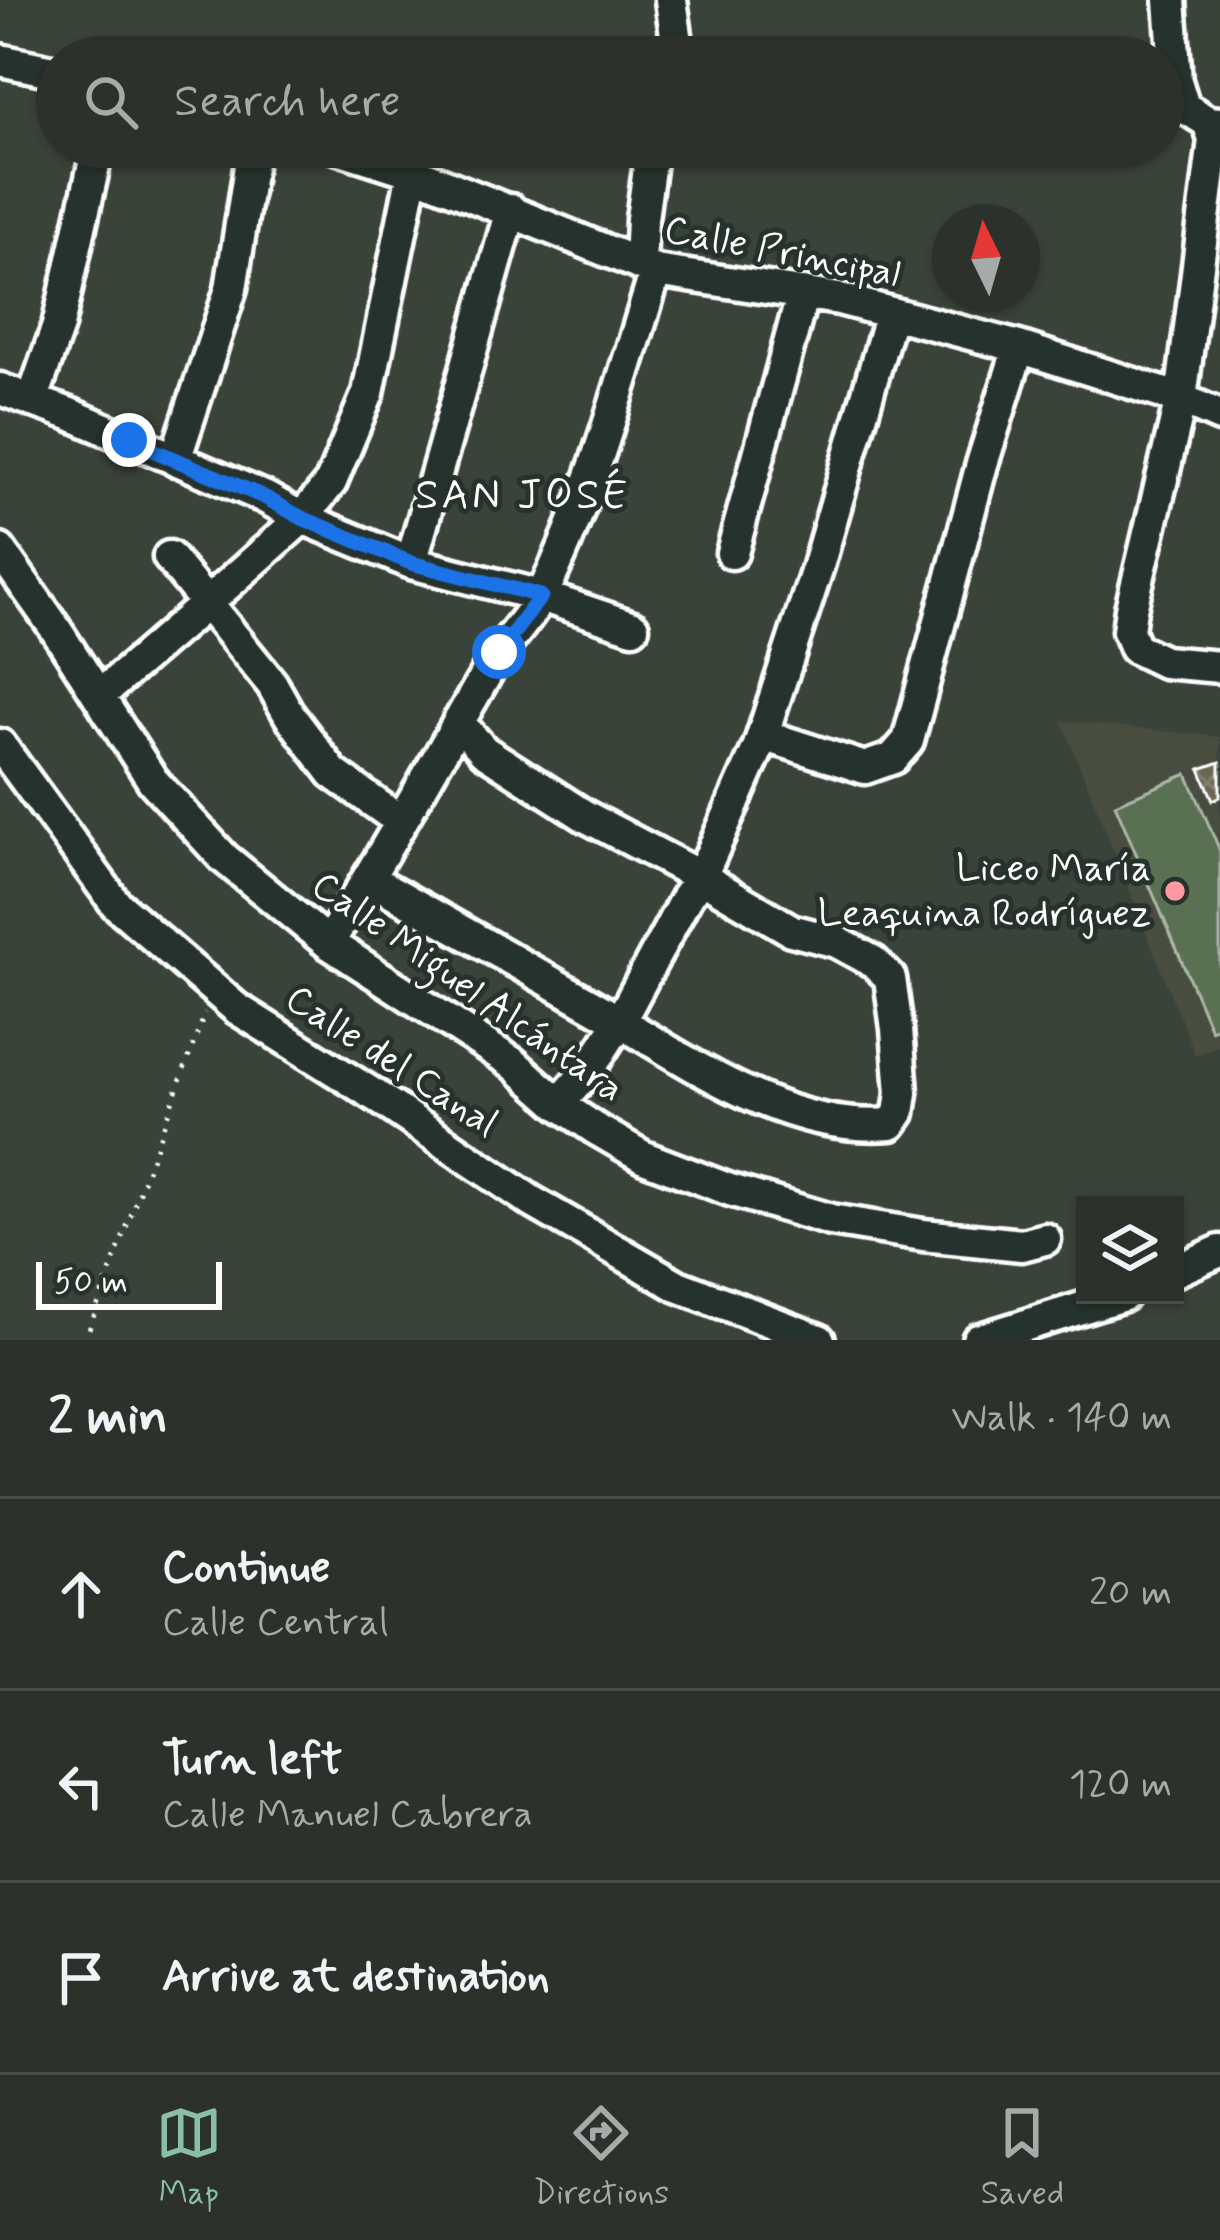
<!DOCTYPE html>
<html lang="en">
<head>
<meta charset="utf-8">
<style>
	body { margin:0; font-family:Mynerve,sans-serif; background:#343a33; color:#f1f3f6 }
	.controls { position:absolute; right:36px; bottom:36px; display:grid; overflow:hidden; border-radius:0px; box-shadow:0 3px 9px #0004 }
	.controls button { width:108px; height:108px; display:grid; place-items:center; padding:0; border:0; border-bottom:3px solid #484d47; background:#2c322b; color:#f1f3f6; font:60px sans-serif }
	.compass { position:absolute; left:932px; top:204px; width:108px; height:108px; border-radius:50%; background:#2c322b; box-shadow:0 3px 9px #0004; rotate:355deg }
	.scale { position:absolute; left:36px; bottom:30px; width:186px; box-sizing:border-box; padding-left:12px; border:6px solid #fff; border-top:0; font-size:33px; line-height:42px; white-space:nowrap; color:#fff; -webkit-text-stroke:9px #26332d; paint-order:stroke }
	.stop { position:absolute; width:36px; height:36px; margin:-27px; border:9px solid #1a73e8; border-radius:50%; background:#fff }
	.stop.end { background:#1a73e8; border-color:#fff; box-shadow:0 3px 12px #0008 }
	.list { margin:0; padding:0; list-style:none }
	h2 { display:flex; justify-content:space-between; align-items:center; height:156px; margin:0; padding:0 48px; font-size:51px }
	h2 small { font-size:39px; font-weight:400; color:#a6aaa9 }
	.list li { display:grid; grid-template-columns:78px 1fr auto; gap:36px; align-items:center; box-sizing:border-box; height:192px; padding:0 48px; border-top:3px solid #484d47 }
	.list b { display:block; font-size:45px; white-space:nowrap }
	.list p { margin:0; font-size:39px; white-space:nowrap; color:#a6aaa9 }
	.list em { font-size:39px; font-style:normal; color:#a6aaa9 }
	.icon { flex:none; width:66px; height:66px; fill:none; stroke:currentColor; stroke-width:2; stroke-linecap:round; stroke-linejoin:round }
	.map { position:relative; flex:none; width:1220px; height:1340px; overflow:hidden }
	.search { position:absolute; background:#2c322b; box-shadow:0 3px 9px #0004; left:36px; right:36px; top:36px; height:132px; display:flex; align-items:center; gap:30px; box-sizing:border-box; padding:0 42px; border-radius:66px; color:#a6aaa9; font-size:45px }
	.sheet { height:732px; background:#2c322b }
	nav { display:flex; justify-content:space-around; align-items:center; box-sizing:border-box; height:168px; border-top:3px solid #484d47; background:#2c322b; font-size:33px; color:#a6aaa9 }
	nav a { display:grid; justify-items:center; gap:6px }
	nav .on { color:#8abfa5 }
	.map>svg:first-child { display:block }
	.built { fill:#484e41 }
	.green { fill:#5a7053; stroke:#acb8a9; stroke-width:3 }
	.building { fill:url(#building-cross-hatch); stroke:#fff; stroke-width:3 }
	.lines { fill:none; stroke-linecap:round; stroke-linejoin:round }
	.street-casing { stroke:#fff; stroke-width:39 }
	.path { stroke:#fff; stroke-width:4.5; stroke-dasharray:3 9; stroke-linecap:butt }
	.street { stroke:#26332d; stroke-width:30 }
	.route { stroke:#1a73e8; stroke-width:15 }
	.poi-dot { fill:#ff9aa2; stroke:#26332d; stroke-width:4.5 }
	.labels { text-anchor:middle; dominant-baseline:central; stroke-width:10; stroke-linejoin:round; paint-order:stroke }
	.street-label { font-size:39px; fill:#fff; stroke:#26332d }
	.poi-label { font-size:39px; fill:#fff; stroke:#26332d; text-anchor:end }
	.neighbourhood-label { font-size:42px; letter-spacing:3px; fill:#fff; stroke:#26332d }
</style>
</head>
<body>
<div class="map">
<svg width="1220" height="1340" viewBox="0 0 1220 1340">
	<defs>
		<pattern id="building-cross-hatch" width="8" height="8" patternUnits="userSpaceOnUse" patternTransform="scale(3)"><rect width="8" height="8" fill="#6a6854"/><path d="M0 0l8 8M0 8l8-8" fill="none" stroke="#807f6e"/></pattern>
	</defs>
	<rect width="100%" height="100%" fill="#3a4339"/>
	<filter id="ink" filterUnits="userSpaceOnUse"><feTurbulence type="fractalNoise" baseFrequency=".00833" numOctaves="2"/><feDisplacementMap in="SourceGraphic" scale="24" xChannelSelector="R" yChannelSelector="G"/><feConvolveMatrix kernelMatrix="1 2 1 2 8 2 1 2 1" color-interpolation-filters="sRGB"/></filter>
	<g filter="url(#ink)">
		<path class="built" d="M1062,721l158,16v308l-25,10z"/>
		<path class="green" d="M1187,774l33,77v175l-9,4 -96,-226z"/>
		<path class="building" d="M1220,762v35l-7,3 -13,-31z"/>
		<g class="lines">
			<g class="street-casing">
				<path id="street" d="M671,0l7,49 -2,8
					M1170,0l6,81 8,26 24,15 12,1
					M0,60l57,12
					M1208,122l6,18 -33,259 -50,210 -3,22 7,17 29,14 56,5
					M335,147l78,25 243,99 183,28 180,48 162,52 39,17
					M640,265l2,-46 10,-72
					M0,389l70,25 194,83 38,21 109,45 130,33 92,31
					M32,401l26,-75 40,-179
					M175,460l56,-171 22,-142
					M0,550l53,75 100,156 71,77 104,85 185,120 46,41 35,24 50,29 86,33 101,30 92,15 99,10 23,-6
					M732,553l71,-260
					M169,557l103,127 18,32 43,57 67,48
					M411,563l100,-353
					M99,696l108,-93 95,-85 29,-36 37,-89 45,-221
					M763,735l102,33 28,-10 15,-17 74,-277 37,-117
					M0,745l116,159 120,104 143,90 152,103 147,85 141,54
					M370,879c75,42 150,85 225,128 91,52 187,126 296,117l8,-11 3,-20 -5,-64 -7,-51 -16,-16 -37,-20 -46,-12 -90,-53 -116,-61 -101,-65 -26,-29
					M328,943c58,-90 109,-185 163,-277 15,-26 39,-48 53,-75 49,-101 78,-213 112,-320
					M559,1104l31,-36 30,-47 67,-125 14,-19 58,-131 59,-180 73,-253
					M1175,1271l45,-20
					M978,1340l146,-45"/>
			</g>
			<path class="path" d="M85,1340l120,-327"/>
			<use href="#street" class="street"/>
		</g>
	</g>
	<g class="lines" filter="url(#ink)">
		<path class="route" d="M129,440l135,57 38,21 109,45 130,33 -42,56"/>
	</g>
	<circle class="poi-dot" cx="1175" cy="891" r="12"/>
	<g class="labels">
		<g class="street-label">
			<text transform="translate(782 253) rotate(11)">Calle Principal</text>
			<text transform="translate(467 988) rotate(35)">Calle Miguel Alcántara</text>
			<text transform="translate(391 1062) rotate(33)">Calle del Canal</text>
		</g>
		<g class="poi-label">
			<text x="1151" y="869">Liceo María<tspan x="1151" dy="45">Leaquina Rodríguez</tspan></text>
		</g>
		<g class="neighbourhood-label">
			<text x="523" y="496">SAN JOSÉ</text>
		</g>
	</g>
</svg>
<div class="controls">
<button><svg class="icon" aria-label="layers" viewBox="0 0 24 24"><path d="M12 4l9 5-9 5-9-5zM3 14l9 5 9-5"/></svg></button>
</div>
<svg class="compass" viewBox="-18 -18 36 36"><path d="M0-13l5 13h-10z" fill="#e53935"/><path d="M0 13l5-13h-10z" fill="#a6aaa9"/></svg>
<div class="scale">50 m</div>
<div class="stop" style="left:499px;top:652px"></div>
<div class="stop end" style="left:129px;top:440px"></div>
<div class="search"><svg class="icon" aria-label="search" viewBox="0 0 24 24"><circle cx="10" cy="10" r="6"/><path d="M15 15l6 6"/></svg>Search here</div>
</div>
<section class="sheet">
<h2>2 min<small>Walk · 140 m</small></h2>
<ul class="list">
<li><svg class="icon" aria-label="ahead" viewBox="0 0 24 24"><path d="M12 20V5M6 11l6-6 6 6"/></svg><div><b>Continue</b><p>Calle Central</p></div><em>20 m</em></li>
<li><svg class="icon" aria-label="left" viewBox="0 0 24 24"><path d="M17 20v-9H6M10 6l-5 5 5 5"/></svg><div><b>Turn left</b><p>Calle Manuel Cabrera</p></div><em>120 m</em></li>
<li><svg class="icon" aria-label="arrive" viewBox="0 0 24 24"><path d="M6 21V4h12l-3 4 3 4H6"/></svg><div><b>Arrive at destination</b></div></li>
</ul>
</section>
<nav>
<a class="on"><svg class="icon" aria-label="map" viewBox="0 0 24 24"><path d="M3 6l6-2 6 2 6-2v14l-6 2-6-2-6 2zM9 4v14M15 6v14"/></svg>Map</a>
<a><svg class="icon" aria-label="directions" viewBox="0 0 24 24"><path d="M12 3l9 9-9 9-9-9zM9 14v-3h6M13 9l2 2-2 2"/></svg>Directions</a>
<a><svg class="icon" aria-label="saved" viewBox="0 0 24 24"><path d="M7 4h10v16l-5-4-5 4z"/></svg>Saved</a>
</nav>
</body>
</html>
